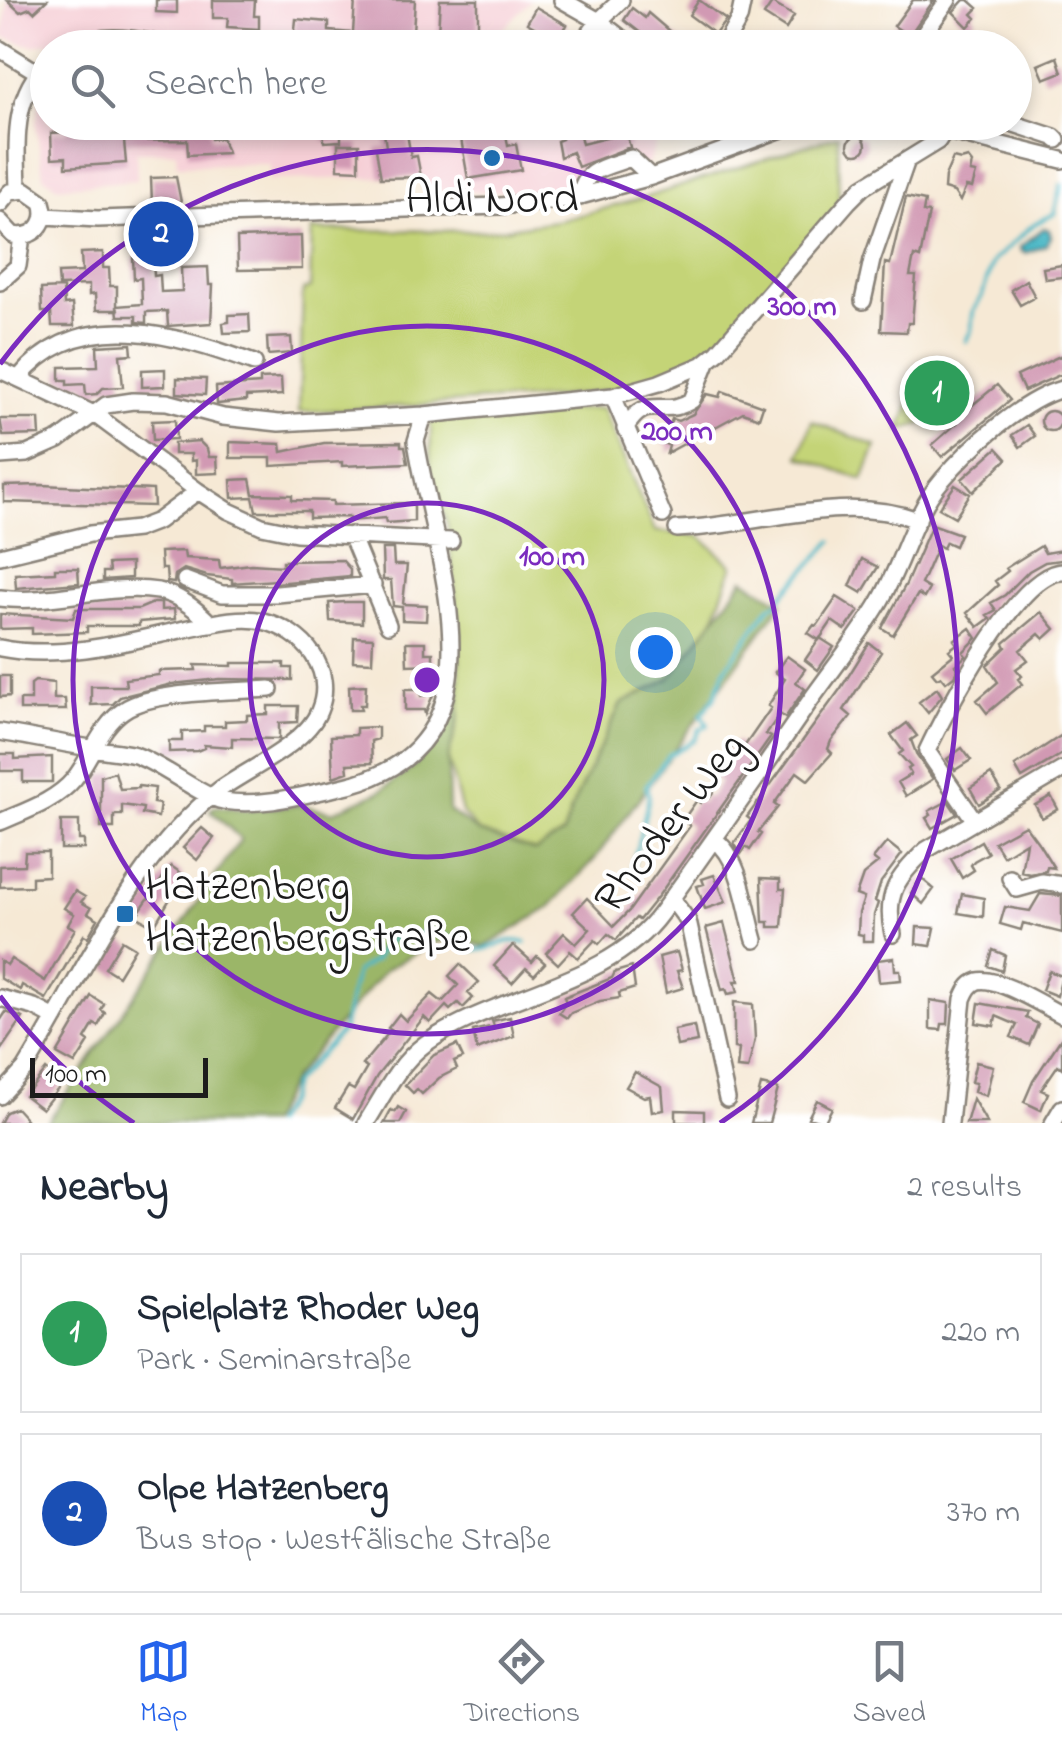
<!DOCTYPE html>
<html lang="en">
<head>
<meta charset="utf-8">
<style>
	body { margin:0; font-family:"Indie Flower",sans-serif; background:#f6f6f7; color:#1f2937 }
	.scale { position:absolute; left:30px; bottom:25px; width:178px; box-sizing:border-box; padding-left:10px; border:5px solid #1c1c1c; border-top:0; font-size:28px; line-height:35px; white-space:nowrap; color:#1c1c1c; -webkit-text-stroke:8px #fff; paint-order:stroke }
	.you { position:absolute; left:655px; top:652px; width:35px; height:35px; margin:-25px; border:8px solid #fff; border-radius:50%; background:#1a73e8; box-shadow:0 0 0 15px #1a73e833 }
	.badge { display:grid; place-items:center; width:65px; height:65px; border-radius:50%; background:#2563eb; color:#fff; font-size:32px; font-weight:700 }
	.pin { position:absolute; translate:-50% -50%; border:5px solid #fff; box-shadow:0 2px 10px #0006 }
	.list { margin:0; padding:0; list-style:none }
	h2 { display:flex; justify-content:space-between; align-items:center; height:130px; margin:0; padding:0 40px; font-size:42px }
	h2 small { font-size:32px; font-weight:400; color:#747a83 }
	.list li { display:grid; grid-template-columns:65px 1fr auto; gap:30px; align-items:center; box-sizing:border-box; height:160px; margin:0 20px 20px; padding:0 20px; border:2px solid #e0e1e3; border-radius:0px }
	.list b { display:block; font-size:38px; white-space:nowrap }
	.list p { margin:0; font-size:32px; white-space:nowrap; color:#747a83 }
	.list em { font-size:32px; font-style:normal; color:#747a83 }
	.icon { flex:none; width:55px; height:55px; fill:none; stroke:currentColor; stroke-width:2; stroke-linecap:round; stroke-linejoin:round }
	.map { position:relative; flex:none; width:1062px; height:1123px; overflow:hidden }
	.search { position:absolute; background:#fff; box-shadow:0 5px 15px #0003; left:30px; right:30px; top:30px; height:110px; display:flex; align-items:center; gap:25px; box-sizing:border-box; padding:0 35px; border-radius:55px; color:#747a83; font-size:38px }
	.sheet { height:490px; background:#fff }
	nav { display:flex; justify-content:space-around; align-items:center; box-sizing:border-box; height:140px; border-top:2px solid #e0e1e3; background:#fff; font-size:28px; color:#747a83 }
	nav a { display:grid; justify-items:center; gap:5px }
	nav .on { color:#2563eb }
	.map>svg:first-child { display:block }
	.built { fill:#f6cfd6 }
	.green { fill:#c4d477; stroke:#70784a; stroke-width:2.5 }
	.forest { fill:#9bb668; stroke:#5c6942; stroke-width:2.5 }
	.water { fill:#4bb8c6; stroke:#346a71; stroke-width:2.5 }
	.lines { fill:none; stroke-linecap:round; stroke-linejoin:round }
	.stream { stroke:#4bb8c6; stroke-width:4 }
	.building { fill:#d199b3 }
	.minor-casing { stroke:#898278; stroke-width:20 }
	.minor { stroke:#fff; stroke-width:15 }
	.ring { fill:none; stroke:#7b2cbf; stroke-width:5 }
	.poi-dot { fill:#1f6fb2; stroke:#fff; stroke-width:4 }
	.labels { text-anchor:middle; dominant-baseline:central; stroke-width:8; stroke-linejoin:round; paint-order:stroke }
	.poi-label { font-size:45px; fill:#1c1c1c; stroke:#fff }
	.street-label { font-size:45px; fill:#1c1c1c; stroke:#fff }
	.centre { fill:#7b2cbf; stroke:#fff; stroke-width:5 }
	.ring-label { font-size:30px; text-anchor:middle; font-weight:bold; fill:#7b2cbf; stroke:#fff; stroke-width:8; stroke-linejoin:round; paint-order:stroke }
</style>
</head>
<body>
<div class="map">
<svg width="1062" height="1123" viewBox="0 0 1062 1123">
	<rect width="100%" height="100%" fill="#fff"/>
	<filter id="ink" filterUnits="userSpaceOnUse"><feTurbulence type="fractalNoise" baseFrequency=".01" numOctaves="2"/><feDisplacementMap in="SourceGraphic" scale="20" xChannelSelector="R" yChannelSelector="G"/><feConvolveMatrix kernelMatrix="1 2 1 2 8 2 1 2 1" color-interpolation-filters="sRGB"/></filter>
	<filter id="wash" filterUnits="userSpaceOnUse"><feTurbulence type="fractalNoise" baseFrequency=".0048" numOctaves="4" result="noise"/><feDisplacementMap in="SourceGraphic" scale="40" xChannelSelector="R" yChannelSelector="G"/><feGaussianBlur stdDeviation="2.25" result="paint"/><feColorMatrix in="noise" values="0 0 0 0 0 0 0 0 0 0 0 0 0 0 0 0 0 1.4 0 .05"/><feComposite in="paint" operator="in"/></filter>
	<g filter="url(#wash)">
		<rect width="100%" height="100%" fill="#f6e9d5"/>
		<path class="built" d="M8,0h523l-45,47 -438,1v-6l-15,4 -30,-9z
			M47,49l1,73h580l29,19 -9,23 -81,23 -34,5 -104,-1 -6,-14 -154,3v-16l-92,1 -1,-13h-40l1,28 -80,7 -14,-11 -7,-52z"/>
		<path class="green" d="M838,135l1,71 -126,144c-71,47 -155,47 -237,51 -59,4 -117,8 -177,11l4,-122 7,-2 2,-58 175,1 75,-11 85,-23z
			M923,368l39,18c-10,32 -33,35 -62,44z
			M602,408l53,123 45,5 33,30 -19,53 -45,60 -48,25 -47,98 -11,32 -28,17 -56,-19 -17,-19 -14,-55 11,-41 1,-82 -13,-111 -17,-51 1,-55z
			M812,421l64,25 -13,34 -64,-24z"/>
		<path class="forest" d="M744,579l38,24 -188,257 -45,48 -64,39 -25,-8 -23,3 -51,27 -94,110 -23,44h-222l194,-284 -31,-29 5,-4 31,4 54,-5 33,7 46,-20 35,-25 21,-29 25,-61 -1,40 -11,41 1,53 30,21 56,19 28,-17 11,-32 47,-98 48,-25z"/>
		<path class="water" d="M1044,228l5,2 2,7 -5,8 -20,8 -5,-2 -1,-4z"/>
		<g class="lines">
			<path class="stream" d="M966,341l5,-10 2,-20 9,-15 11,-35 41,-37 20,-10 7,-29
				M780,598l52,-57
				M632,869l17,-72 -3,-11 23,-31 26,-15 5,-11 8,-4 -7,-10 13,-17 12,-30 44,-62 8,-3
				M273,1123l15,-23 4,-16 50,-53 14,-59 20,-13c5,-16 12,-18 26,-26l6,4 26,-6c15,5 27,19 45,19 20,-1 23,-14 47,-7"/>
		</g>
		<g id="blocks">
			<path class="building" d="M7,0h40l-13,12 -4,-4 -10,4z
				M156,0h21v13l-21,-1z
				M213,0h42l-1,16h5v13l-32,-2 1,-9h-15z
				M355,0h60l-3,48h-93v-6l-25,-2 2,-21 33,3v9l24,2z
				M440,0h38v48h-41z
				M699,0l27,20 -11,14 -26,-19z
				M913,0h21l-25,36 -15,-10z
				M964,0h5l9,8 -6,6 4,4 -8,9 -15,-15z
				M772,3l22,13 -8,13 -22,-14z
				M536,7l31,18 -9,15 -31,-17z
				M632,8l13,10 3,-5 41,35h-29l-36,-28z
				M1057,57l5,15 -18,7 -6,-14z
				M76,122h133l2,17 11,-1 5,15 -39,2 -1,-15 -63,1 2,22 -60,4v-10l-14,1 -1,-25 15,-1z
				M323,122h18v19l-17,1z
				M405,122l6,35 6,-1 4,21 -40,1 -5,-29 10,-2 -3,-21z
				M471,122h33l4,24 8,-2 5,26 -53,9 -8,-46 13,-2z
				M556,122h20l6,22 44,-11 4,14 -52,20 -6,-15 -12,5 -3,-16 5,-2z
				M848 145a9 9 0 1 1 18 0a9 9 0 1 1-18 0Z
				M338,144h21v26l-21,-1z
				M953,158l8,2 7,-2 4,5 -2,9 6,1 -4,15 -6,-1 -6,14 -6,-9 -10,-3 1,-13z
				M176,177l5,25 -29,1 -1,-25z
				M906,197l19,4 -2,11 6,1 -9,45 -6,-2 -4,20h6l-4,47h-4l-1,9 -26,-1 4,-68 5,1z
				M301,236l1,33 -64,1 -1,-32z
				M103,252v16h6l1,18h7v20l25,-2 -1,-26 -7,1 -1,-21 20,-1 1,19 6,-1 1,17 21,-1 -1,-23 27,-1 1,18h4l-2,38 -43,3 -1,-15 -21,1v11l-10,-1v-6h-18l-1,-9 1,3h-22l-1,-16 -6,1v-10l-30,1 -1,-13 24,-1 -1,-19z
				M1062,265v12l-17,2 -2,-11z
				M1026,280l9,17 -15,8 -9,-15z
				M63,288l1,17 8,-1 2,22h-22l-1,-14h-9l-1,-23z
				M249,314l1,18 -26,1 -1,-10 6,-1v-7z
				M291,337l1,16 -24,2 -1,-17z
				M131,344l1,10 -12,1 3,32 -20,1 -6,6 -11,1 -1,-11 -18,1v-5h-7v-13l38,-1 -1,-20z
				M1062,355v19l-38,17 -7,-15z
				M165,369v17l-23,1v-17z
				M177,378l29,1 -1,16 -28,-2z
				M281,378l1,17 -36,2v4l-29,3 -1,-17 44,-3v-5z
				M997,385l13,15 -68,57 -10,-12 25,-22 -3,-3z
				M722,391l41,15 -4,12 -16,-6 -76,41 2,-7 -6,-3 9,-24 6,2 15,-7 14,-20 13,3z
				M1041 421a10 10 0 1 1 20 0a10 10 0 1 1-20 0Z
				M0,419h39l1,16 -37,1z
				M175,420l1,19 -23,1 -1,-19z
				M1027,425l8,11 -15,11 -8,-12z
				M199,441l8,8 2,8h8l1,16 -22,1v-14l-5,1v-7h-17v-11z
				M230,442l51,2 1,8 42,-9 77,-1v4h4l3,17 -66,3v-4l-71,4v-8h-41z
				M997,448l10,11 -34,33 -11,-13z
				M250,479l3,15 39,1v5l41,1v4l74,-2 7,2v16l-28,2 -1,-5 -36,3v-4l-40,1v-7h-53l-3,-14 -21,1 -1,-18z
				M41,485l112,5 1,16 -150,-4v-16z
				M955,485l15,9 -15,23 -16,-9z
				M932,524l28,10 -5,12 -9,-4 -3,6 -5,-3 -17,39 8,5 -5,9 -6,-4 -25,41 -11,-7 24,-44z
				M1041,546l4,7 17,-3v10l-17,2 -16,9 -24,24 -14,8 5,7 -9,5 3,3 -12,9 -11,-14 31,-28 -3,-4 13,-10 -2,-3z
				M382,549h11l1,16h13l-4,39 24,1 -1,16 -24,-1v-13l-9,-1 -2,-26h-8z
				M184,551l1,7 34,2 1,8 31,-4 32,2v-5l59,-1 8,9v7l-74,7v-3l-44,3v-4l-25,-3 -23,-7 -9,6 -1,8 -7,-1 -1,-13h-5l-1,-17z
				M862,559l16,8 -16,26 -12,-7z
				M131,563v15l-28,2v-8h6l-1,-8z
				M55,568h23l1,15 -63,5 -1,-14 40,-2z
				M837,597l22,14 -14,19 -13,-9 -13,19 -11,-7 6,-8 3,1z
				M346,602h16v21l-32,-2 -1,-18z
				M153,603h8v7l13,-1 1,10 -36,3v4h-52v6l-55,2v-6l-32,1v-15l73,4 3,-9h63z
				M1041,612l14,17 -11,10 -5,-5 -19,16 8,10 -12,9 6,7 -4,3 4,5 -35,29 -10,-13 21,-18 -11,-17 19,-18 -2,-4z
				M970,628l7,10 -14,14 3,4 -11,9 3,4 -4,7 -8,6 -5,-6 -4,2 -5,-6 21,-17 -4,-5 8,-6 -3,-4z
				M354,637l19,1 -1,24 -19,-1z
				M820,638l14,9 -16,23 -13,-10z
				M406,642h19v11h8v11l-26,1z
				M869,643l12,9 -37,58 7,6 -20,25 -3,8 4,4 -24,27 -11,-8 -23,32 4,3 -20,25 3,2 -11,16 -4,-3 -5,7 -7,-11 17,-23 -4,-3 94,-129z
				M787,656l18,13 -9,13 9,7 -20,29 -5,-4 -14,20 5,3 -112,158 -20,25 -3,-2 -20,22 -8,-6 -9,10 -4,-4 -17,18 -8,-7 -12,13 -12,-11 18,-20 12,11 14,-15 -17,-16 14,-15 27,28 15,-15 61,-85 -7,-6 14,-20 4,3 5,-7 3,2 11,-16 -8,-6 24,-35 8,6 27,-39 -3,-2 17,-27 -10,-7z
				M232,663h52v5h8v12l-72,-1 -48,5 -52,13 -7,7 -22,1v-19h35l-1,-7 34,-4v-4l37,-1 -1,-5 37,1z
				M0,676h10v20l-10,1z
				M35,681l19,2v16h11l1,11h-46v-10h11v-16z
				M366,685l-1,20h-5l1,5h-11l-1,-24z
				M937,688l5,8 -14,17 -9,-11z
				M405,689h16v7l12,-1 -8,19 -1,-4h-19z
				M268,706h30l-1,16 -18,1v16l-47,-1v9l-28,-2v3l-7,3 -28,1v-11h13v-9l22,-1v-5h21v-5l22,-1v-5l21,-1z
				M907,723l10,13 -6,4 6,16 16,23 -27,17 -8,-14 13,-8 -3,-5 3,-2 -12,-13 4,-3 -12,-16z
				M378,727v12l-7,2 1,22 -25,1 1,8 -15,5 -2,-41 25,-1v-7z
				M1062,735v19l-40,24 -7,-12z
				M962,748l9,12 -16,10 -8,-11z
				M0,754h15v5l37,-2v25h-29v-11h-23z
				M115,772l5,17 18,-1v-2l17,2 -2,15 7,1 -2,13 -16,-3 1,-6 -21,-3v10h-8v13h-13v-52z
				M991,774l10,16 -22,14 -9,-16z
				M1051,796l7,13 -16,9 -7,-13z
				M948,801l9,13 -25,14 -6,-10 5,-3 -2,-4z
				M61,821h18v19h5v9h-23z
				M1025,825l14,19 15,24 -7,-1 -1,4 -16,3 -9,-2 5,-30 -23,14 -9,-14z
				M202,828l12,10 -17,22 -14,-12z
				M981,841l7,12 -14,8 -3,4 3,5 -12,8 -11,-19z
				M887,842l15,12 -21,28 -6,19 3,2 -4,12 -1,26h-10v-6l-5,-1 1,-21 5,-15 -8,-3 7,-20 15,-12 -5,-4z
				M25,852h23v24l-16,1v9l-32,1v-21l24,-1z
				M171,866l13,9 -30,51 -18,-10z
				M714,875l12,27 -21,7 -8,-23 7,-2 -2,-5z
				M761,878l19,1v10h5l-3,38h-13v-5h-6z
				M921,878l13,11 -11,15 -12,-11z
				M75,891l10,6 -4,5 10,6 -3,5 10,6 -10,18 -4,-2 -38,64 -24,-14 -2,5 -20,-12v-17l7,4 4,-6 34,22 30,-52 -7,-4 6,-11 -10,-6z
				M962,894l22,4 -1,19 -25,-4z
				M1040,894l22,2v37l-39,-10 -2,7 -21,-6 5,-17 25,4z
				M724,923l15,58h-4l3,11 -10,2 -2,-5 -4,1 -16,-62z
				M917,927l18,1 -4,18 -15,-2z
				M122,940l13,8 -17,28 -13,-8z
				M513,945l19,17 5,-6 8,7 -11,12 -8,-7 -14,15 -18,-17z
				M993,950l12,5 -3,16 -14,-5z
				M677,952l5,18 -5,1 6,17 -17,5 -7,-36z
				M894,958l1,12h5l1,10 -22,2 -2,-22z
				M460,964l19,18 -11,11 5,5 -10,10 -5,-5 -8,7 -4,-4 -16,17 -6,-6 -47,59 -24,43 -18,-11 13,-21 6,3 13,-22 -5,-3 29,-35 -3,-2 4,-5 7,-9 7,7 26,-27 10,8 16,-17 -9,-9z
				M632,967l3,21 -16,5 1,5 -20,3 -29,12 -4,5 -8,-5 7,-11 -2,-5 48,-19 3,-6z
				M1049,971l13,5 -5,20 -15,-6z
				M91,996l13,8 -3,6 4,3 -7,13 -4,-2 -9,15 4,3 -14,22 -18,-10z
				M930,1000l19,3 -1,21h-6l-1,6 -11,-1z
				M734,1002l19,2 2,35 -7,30 -11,-1 2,-19 -5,-1z
				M979,1003l49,9 -2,6 12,6 -9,21 -18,-8 6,-12 -21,-9 -2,10 -18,-3z
				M6,1012l17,6 -23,33v-30z
				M510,1017l4,19 -37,14 -4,-19 21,-5 -2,-5z
				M694,1026l3,16 -20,4 -3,-16z
				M1062,1037v31l-4,-3 -17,25 7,3 -7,17 -17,-8 9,-21z
				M457,1045l6,13 -9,4 3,7 -18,9 -17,16 -5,-5 -4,4 -8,-8 29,-30z
				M976,1062l17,4 -7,30 -12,-4 2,-9 -5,-1z
				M46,1070l16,14 -20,25 -17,-13z
				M635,1072l27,15 2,23 -12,2 -2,-16 -6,1 -18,-10z
				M761,1085l17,4 -9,34h-18z
				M973,1099l14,24h-21z
				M817,1100l15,8 -8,15 -16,-5z
				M398,1107l8,5 -6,11h-16l7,-13 4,2z
				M16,1108l10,11 -5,4h-21l6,-11z
				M676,1110l28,1v12l-28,-1z"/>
		</g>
	</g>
	<g filter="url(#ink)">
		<use href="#blocks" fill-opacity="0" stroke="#898278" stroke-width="2.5"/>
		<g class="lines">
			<g class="minor-casing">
				<path id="minor" d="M562,0l37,21 35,27
					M65,48c38,-17 75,-9 114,0
					M579,48l20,-27 22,-21
					M723,48l16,-29 4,-19
					M914,48l34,-48
					M0,49l37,23
					M526,122l17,4
					M911,122l151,38
					M1008,122l46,15 3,3
					M18,190c-1,-46 -7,-93 30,-128
					M580,197c3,-29 27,-30 51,-39l20,19
					M0,204l10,-12 15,-2 17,12c7,21 -7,37 -29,33l-13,-14
					M45,216l53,3 402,-13 69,-7 82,-22 150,-55
					M0,282l18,-16 4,-30
					M863,301l9,-41 35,-100
					M0,370l94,44 104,77 31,20 33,15 34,7 155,8
					M19,378c60,-75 160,-42 235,-15
					M613,396l50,119
					M625,429c21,-38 39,-10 67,-29l15,-38
					M0,456l27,-2 32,-14 47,-35 27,-4 34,1 56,15 56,6 145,-8 189,-19 46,-13 43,-18 16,-13 130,-150 15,-15 75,-46 7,-11
					M677,529c79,-2 163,-37 241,-9
					M351,535l37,90
					M0,556l90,-22 47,-5 21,-8 40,-30
					M185,580l37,14h55l96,-9
					M0,598c51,7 109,-15 158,-7 21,4 38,18 53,33
					M0,648c58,12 124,-5 180,-18 25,-5 58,-15 83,-9 41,10 73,49 56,90 -13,33 -71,58 -100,79 -85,64 -138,189 -194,279l-25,27
					M0,732c30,5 60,11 90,16 15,3 31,3 45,7 27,9 67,42 88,46 37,6 77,-5 113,-13 181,-37 99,-224 80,-347l8,-26
					M975,821l-48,-70c18,-39 91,-179 135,-179
					M0,822c25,-11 56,-21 74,-43 17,-21 27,-54 50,-69 27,-19 112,-19 146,-21
					M715,840c26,18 31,70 40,100
					M1010,878l7,11 25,-7 20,3
					M671,898l17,23 39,178
					M893,934c-9,-39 4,-57 33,-84l136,-80
					M0,998l34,9 21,11
					M366,1123c17,-27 32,-59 59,-79 71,-51 183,-58 236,-131 51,-70 100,-141 149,-212 22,-31 46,-61 66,-93 26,-40 35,-92 66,-128 27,-32 80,-80 120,-91
					M950,1123l13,-124c3,-7 6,-15 15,-18 19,-5 66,25 84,34
					M1053,1123l9,-15"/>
			</g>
			<use href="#minor" class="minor"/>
		</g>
	</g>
	<g class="ring">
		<circle cx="427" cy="680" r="177"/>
		<circle cx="427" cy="680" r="354"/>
		<path d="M134 1123A531 531 0 0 1 0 996M0 364A531 531 0 1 1 720 1123"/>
	</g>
	<g class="poi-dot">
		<circle cx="492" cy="158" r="10"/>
		<rect x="115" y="904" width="20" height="20" rx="5"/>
	</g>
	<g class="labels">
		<g class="poi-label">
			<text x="492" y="201">Aldi Nord</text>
			<text x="145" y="888" text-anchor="start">Hatzenberg<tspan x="145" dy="52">Hatzenbergstraße</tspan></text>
		</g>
		<g class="street-label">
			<text transform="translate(672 824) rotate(-52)">Rhoder Weg</text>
		</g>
	</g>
	<circle cx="427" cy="680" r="15" class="centre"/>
	<g class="ring-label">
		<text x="802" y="315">300 m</text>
		<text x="677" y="440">200 m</text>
		<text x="552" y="565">100 m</text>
	</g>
</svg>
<div class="scale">100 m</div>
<div class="you"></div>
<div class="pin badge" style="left:937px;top:393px;background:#2e9e5b">1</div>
<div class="pin badge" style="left:161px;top:234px;background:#1a4fb4">2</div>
<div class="search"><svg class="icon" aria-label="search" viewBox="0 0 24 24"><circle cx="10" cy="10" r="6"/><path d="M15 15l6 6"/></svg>Search here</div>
</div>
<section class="sheet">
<h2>Nearby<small>2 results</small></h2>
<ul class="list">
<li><span class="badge" style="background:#2e9e5b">1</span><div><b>Spielplatz Rhoder Weg</b><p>Park · Seminarstraße</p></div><em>220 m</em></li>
<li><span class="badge" style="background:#1a4fb4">2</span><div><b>Olpe Hatzenberg</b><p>Bus stop · Westfälische Straße</p></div><em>370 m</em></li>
</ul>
</section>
<nav>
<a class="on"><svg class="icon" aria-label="map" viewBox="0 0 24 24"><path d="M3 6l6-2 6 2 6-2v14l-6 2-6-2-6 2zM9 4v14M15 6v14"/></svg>Map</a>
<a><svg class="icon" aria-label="directions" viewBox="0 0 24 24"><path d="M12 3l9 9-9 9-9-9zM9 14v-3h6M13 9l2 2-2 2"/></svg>Directions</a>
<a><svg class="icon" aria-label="saved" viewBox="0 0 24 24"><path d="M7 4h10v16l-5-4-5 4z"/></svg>Saved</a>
</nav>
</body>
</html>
